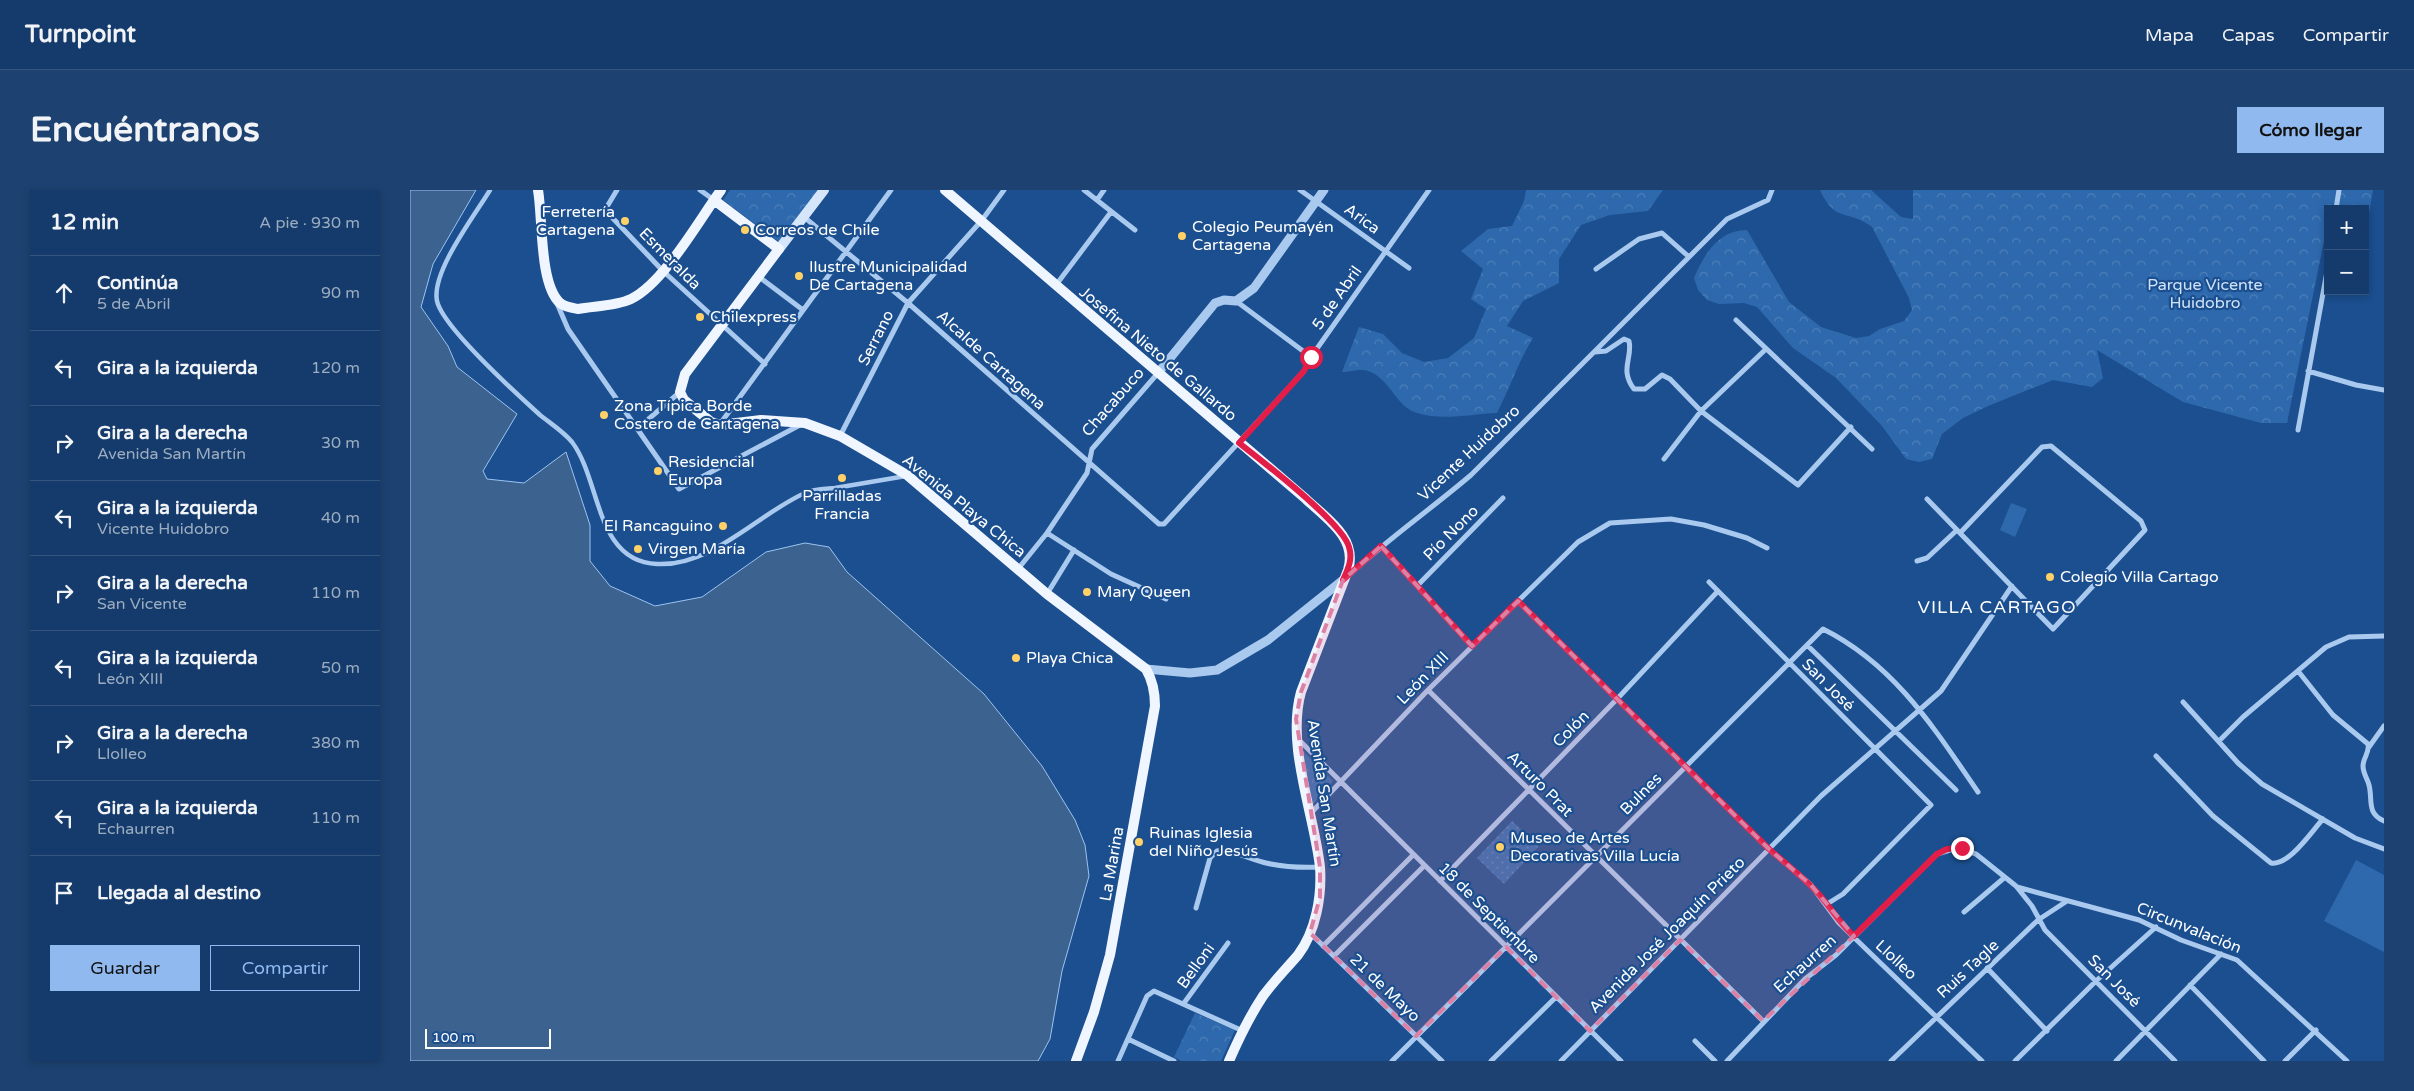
<!DOCTYPE html>
<html lang="es">
<head>
<meta charset="utf-8">
<style>
	body { margin:0; font-family:"Varela Round",sans-serif; background:#1d4271; color:#f1f3f6 }
	.controls { position:absolute; right:15px; top:15px; display:grid; overflow:hidden; border-radius:0px; box-shadow:0 2px 8px #0003 }
	.controls button { width:45px; height:45px; display:grid; place-items:center; padding:0; border:0; border-bottom:1px solid #33557e; background:#143b6b; color:#f1f3f6; font:25px sans-serif }
	.scale { position:absolute; left:15px; bottom:12px; width:126px; box-sizing:border-box; padding-left:5px; border:2px solid #fff; border-top:0; font-size:14px; line-height:18px; white-space:nowrap; color:#fff; -webkit-text-stroke:4px #1b4f8f; paint-order:stroke }
	.stop { position:absolute; width:15px; height:15px; margin:-11px; border:4px solid #e11d48; border-radius:50%; background:#fff }
	.stop.end { background:#e11d48; border-color:#fff; box-shadow:0 1px 5px #0008 }
	.list { margin:0; padding:0; list-style:none }
	h2 { display:flex; justify-content:space-between; align-items:center; height:65px; margin:0; padding:0 20px; font-size:21px }
	h2 small { font-size:16px; font-weight:400; color:#9dadc1 }
	.list li { display:grid; grid-template-columns:32px 1fr auto; gap:15px; align-items:center; box-sizing:border-box; height:75px; padding:0 20px; border-top:1px solid #33557e }
	.list b { display:block; font-size:19px; white-space:nowrap }
	.list p { margin:0; font-size:16px; white-space:nowrap; color:#9dadc1 }
	.list em { font-size:16px; font-style:normal; color:#9dadc1 }
	.actions { display:flex; gap:10px; padding:15px 20px }
	.actions a { flex:1; padding:11px 0; border:1px solid #90b9f0; border-radius:0px; text-align:center; font-size:18px; color:#90b9f0 }
	.actions .main { background:#90b9f0; color:#111 }
	.icon { flex:none; width:28px; height:28px; fill:none; stroke:currentColor; stroke-width:2; stroke-linecap:round; stroke-linejoin:round }
	.map { position:relative; flex:none; width:1974px; height:871px; overflow:hidden; border-radius:0px }
	header { display:flex; align-items:center; gap:30px; box-sizing:border-box; height:70px; padding:0 25px; background:#143b6b; border-bottom:1px solid #33557e }
	header strong { font-size:24px }
	nav { display:flex; gap:28px; margin-inline-start:auto; font-size:18px }
	.intro { display:flex; align-items:center; justify-content:space-between; box-sizing:border-box; height:120px; padding:0 30px }
	h1 { margin:0; font-size:35px }
	.button { padding:12px 22px; border-radius:0px; background:#90b9f0; color:#111; font-size:18px; font-weight:700 }
	main { display:flex; gap:30px; padding:0 30px }
	aside { flex:1; background:#143b6b; border-radius:0px; box-shadow:0 2px 8px #0003 }
	.map>svg:first-child { display:block }
	.grass { fill:url(#grass-dots) }
	.forest { fill:url(#forest-crowns) }
	.pitch { fill:#2e69ad }
	.water { fill:#3c6290; stroke:#9cc4f0 }
	.lines { fill:none; stroke-linecap:round; stroke-linejoin:round }
	.pedestrian { stroke:#a9c9ee; stroke-width:4.5 }
	.minor { stroke:#a9c9ee; stroke-width:5 }
	.tertiary { stroke:#a9c9ee; stroke-width:9 }
	.secondary { stroke:#d6e6fa; stroke-width:10 }
	.primary { stroke:#f0f6ff; stroke-width:10 }
	.route { stroke:#e11d48; stroke-width:6 }
	.marked { fill:#dd80a5; fill-opacity:0.2; stroke:#dd80a5; stroke-width:4; stroke-dasharray:10 6; stroke-linejoin:round }
	.poi-dot { fill:#ffd166; stroke:#1b4f8f; stroke-width:2 }
	.labels { text-anchor:middle; dominant-baseline:central; stroke-width:4.5; stroke-linejoin:round; paint-order:stroke }
	.poi-label { font-size:16px; fill:#fff; stroke:#1b4f8f; text-anchor:start }
	.street-label { font-size:16px; fill:#fff; stroke:#1b4f8f }
	.park-label { font-size:16px; fill:#cfe3fa; stroke:#1b4f8f }
	.neighbourhood-label { font-size:18px; letter-spacing:1px; fill:#fff; stroke:#1b4f8f }
</style>
</head>
<body>
<header>
<strong>Turnpoint</strong>
<nav><a>Mapa</a><a>Capas</a><a>Compartir</a></nav>
</header>
<div class="intro"><h1>Encuéntranos</h1><a class="button">Cómo llegar</a></div>
<main>
<aside>
<h2>12 min<small>A pie · 930 m</small></h2>
<ul class="list">
<li><svg class="icon" aria-label="ahead" viewBox="0 0 24 24"><path d="M12 20V5M6 11l6-6 6 6"/></svg><div><b>Continúa</b><p>5 de Abril</p></div><em>90 m</em></li>
<li><svg class="icon" aria-label="left" viewBox="0 0 24 24"><path d="M17 20v-9H6M10 6l-5 5 5 5"/></svg><div><b>Gira a la izquierda</b></div><em>120 m</em></li>
<li><svg class="icon" aria-label="right" viewBox="0 0 24 24"><path d="M7 20v-9h11M14 6l5 5-5 5"/></svg><div><b>Gira a la derecha</b><p>Avenida San Martín</p></div><em>30 m</em></li>
<li><svg class="icon" aria-label="left" viewBox="0 0 24 24"><path d="M17 20v-9H6M10 6l-5 5 5 5"/></svg><div><b>Gira a la izquierda</b><p>Vicente Huidobro</p></div><em>40 m</em></li>
<li><svg class="icon" aria-label="right" viewBox="0 0 24 24"><path d="M7 20v-9h11M14 6l5 5-5 5"/></svg><div><b>Gira a la derecha</b><p>San Vicente</p></div><em>110 m</em></li>
<li><svg class="icon" aria-label="left" viewBox="0 0 24 24"><path d="M17 20v-9H6M10 6l-5 5 5 5"/></svg><div><b>Gira a la izquierda</b><p>León XIII</p></div><em>50 m</em></li>
<li><svg class="icon" aria-label="right" viewBox="0 0 24 24"><path d="M7 20v-9h11M14 6l5 5-5 5"/></svg><div><b>Gira a la derecha</b><p>Llolleo</p></div><em>380 m</em></li>
<li><svg class="icon" aria-label="left" viewBox="0 0 24 24"><path d="M17 20v-9H6M10 6l-5 5 5 5"/></svg><div><b>Gira a la izquierda</b><p>Echaurren</p></div><em>110 m</em></li>
<li><svg class="icon" aria-label="arrive" viewBox="0 0 24 24"><path d="M6 21V4h12l-3 4 3 4H6"/></svg><div><b>Llegada al destino</b></div></li>
</ul>
<div class="actions"><a class="main">Guardar</a><a>Compartir</a></div>
</aside>
<div class="map">
<svg width="1974" height="871" viewBox="0 0 1974 871">
	<defs>
		<pattern id="grass-dots" width="8" height="8" patternUnits="userSpaceOnUse" patternTransform="scale(1.25)"><rect width="8" height="8" fill="#2e69ad"/><path d="M2 2h.1M6 6h.1" fill="none" stroke="#4d80b9" stroke-width="1.8" stroke-linecap="round"/></pattern>
		<pattern id="forest-crowns" width="20" height="18" patternUnits="userSpaceOnUse" patternTransform="scale(1.25)"><rect width="20" height="18" fill="#2e69ad"/><path d="M2 6a3 3 0 1 1 6 0M12 15a3 3 0 1 1 6 0" fill="none" stroke="#4d80b9"/></pattern>
	</defs>
	<rect width="100%" height="100%" fill="#1b4f8f"/>
	<path class="grass" d="M1102,631l27,25 -35,38 -27,-26z"/>
	<path class="forest" d="M320,0h90l-41,52 -56,-42z
		M1116,0h137l-15,21 -38,4 -29,10 -22,34v24l-36,18 -16,25 26,12c-15,24 -23,50 -36,75 -26,1 -55,8 -80,0 -21,-6 -27,-35 -49,-42 -7,-3 -19,1 -26,1l17,-45 24,7 19,19 22,9 24,-4 26,-20 12,-29 -15,-10 12,-30 -22,-18 27,-22 24,-3 12,-25z
		M1410,0h51l30,27 12,2v-29h460l-6,35h-2v-16h-37v12l-41,202h-26l-78,-21 -86,-52 6,28 -11,9 -39,-7 -65,26 -25,12 -21,16 -10,25 -13,3 -13,-3 -24,-33 -46,-48 -43,-30 -36,-41 -13,-4 -25,1 -12,-4 -9,-10 -4,-12c10,-24 25,-48 53,-48l42,72 32,25 35,11 13,-2 11,-7 24,-8 8,-11 -3,-12 -37,-71c-23,-18 -37,-3 -52,-37z
		M891,559l32,32 -21,24z
		M785,823l40,17 -14,31h-39l-8,-4z"/>
	<path class="pitch" d="M1601,313l16,6 -12,28 -15,-7z
		M1946,670l28,15v77l-60,-31z"/>
	<path class="water" d="M0,0h66l-43,74 -12,43 27,39 9,21 60,47 -34,57 4,8 37,4 42,-31 24,73v36l20,25 45,20 47,-9 64,-45 39,-9 24,4 18,25 137,122 58,72 33,54 10,25 4,31 -27,95 -12,68 -12,22h-628z"/>
	<g class="lines">
		<path class="pedestrian" d="M80,0c-15,25 -59,82 -53,111 6,27 81,94 103,114 10,8 24,17 32,27 29,38 23,120 85,122 55,3 102,-51 148,-71 9,-4 21,-4 30,-5 24,-4 47,-8 71,-12"/>
		<path class="minor" d="M207,0l-12,20 58,61 102,93
			M290,0l14,10
			M674,0l51,40
			M890,0l109,78
			M687,10l7,-10
			M1926,19l3,-19
			M394,27l104,86 251,221h5l140,-153 7,-14 118,-167
			M1186,79l43,-30 23,-6 26,23
			M348,86l45,34
			M646,95l55,-73
			M146,111l12,28 111,160 121,-64
			M826,111l75,56
			M1326,130l136,129
			M1185,162l11,-1 18,-12 5,2c4,17 -10,28 5,48h11l17,-14 8,4 31,32 97,74 53,-58
			M1898,181l48,14 28,5
			M310,234l171,-234
			M227,239l43,-37
			M1888,240l30,-164
			M430,246l68,-133 74,-83 22,-30
			M1254,269l37,-48 65,-62
			M1517,309l126,130 92,-99 -4,-9 -90,-75 -9,1 -82,86
			M637,343l64,41 55,25
			M971,356l91,100
			M1507,371l10,-3 30,-28
			M608,379l29,-36 40,-60 5,-24 66,-76
			M939,385c39,-36 82,-66 122,-100l256,-256 41,-19 4,-10
			M1299,392l222,223 -88,89 -16,10
			M1007,396l86,-88
			M637,404l27,-44
			M1108,411l251,248 42,36 28,38 143,138
			M1397,455l149,145
			M1888,481l35,44 35,29c2,9 -5,13 -5,22 0,7 4,12 6,19 4,15 -3,28 15,36
			M1018,500l335,331
			M1773,512l55,61 24,21 93,54 29,11
			M889,550l322,321
			M1809,551l24,-24 83,-70 23,-10 35,-1
			M1959,557l15,-21
			M1746,566l57,60 58,47c18,3 40,-31 52,-44
			M901,623l117,-123 150,-148 32,-19 61,-4 33,6 43,13 20,10
			M1030,691l178,-183 100,-107
			M1607,697l122,33 42,20 56,20 110,101
			M786,718l14,-50 7,-7c11,-3 35,9 49,12 18,4 36,5 54,4
			M1554,722l40,-34
			M900,743l132,128
			M913,756l90,-91
			M924,766l90,-90
			M1577,778l60,63
			M1780,795l74,76
			M774,813l44,-60
			M718,849l46,22
			M1285,851l20,20
			M708,871l29,-65 7,-5 89,40
			M982,871l431,-432c72,36 111,99 155,163
			M1081,871l65,-64
			M1151,871l260,-265 120,-105 71,-105
			M1317,871l78,-82 31,-24 101,-101 20,-6 19,6 40,32 16,20 13,24 130,131
			M1481,871l147,-141 29,-19
			M1605,871l81,-80 60,-54
			M1706,871l105,-107
			M1875,871l31,-31"/>
		<path class="tertiary" d="M748,183l57,-70 9,-3 12,1 18,-13 70,-98
			M736,479l44,4 27,-3 51,-30 75,-60"/>
		<path class="secondary" d="M369,59l45,-59"/>
		<path class="primary" d="M128,0c5,28 1,94 22,113 5,4 12,5 18,6 17,-3 38,-3 53,-10 33,-16 68,-79 90,-109
			M535,0l361,309c20,19 52,39 42,71l-47,122c-15,54 13,121 19,175 2,29 -4,64 -22,88 -12,14 -24,26 -35,41 -14,21 -24,42 -34,65
			M304,10l65,49 -94,125 -5,18 4,8 27,22 9,3 41,-5 44,3 35,13 67,39 140,119 99,75c7,12 9,23 9,37l-45,249 -16,57 -18,49"/>
	</g>
	<g class="lines">
		<path class="route" d="M901,167l-7,14 -65,72c23,18 103,79 110,104 4,12 -1,22 -6,33l38,-34 91,100 46,-45 251,248c16,14 33,27 47,42 14,15 23,32 38,45l83,-82 10,-5 15,-1"/>
	</g>
	<path class="marked" d="M971,356l91,100 46,-45 251,248 42,36 43,51 -91,85 -83,-81 -90,91 -84,-84 -90,89 -106,-103 10,-36v-30l-24,-148 5,-27 42,-112z"/>
	<g class="poi-dot">
		<circle cx="215" cy="31" r="5"/>
		<circle cx="335" cy="40" r="5"/>
		<circle cx="772" cy="46" r="5"/>
		<circle cx="389" cy="86" r="5"/>
		<circle cx="290" cy="127" r="5"/>
		<circle cx="194" cy="225" r="5"/>
		<circle cx="248" cy="281" r="5"/>
		<circle cx="432" cy="288" r="5"/>
		<circle cx="313" cy="336" r="5"/>
		<circle cx="228" cy="359" r="5"/>
		<circle cx="1640" cy="387" r="5"/>
		<circle cx="677" cy="402" r="5"/>
		<circle cx="606" cy="468" r="5"/>
		<circle cx="729" cy="652" r="5"/>
		<circle cx="1090" cy="657" r="5"/>
	</g>
	<g class="labels">
		<g class="poi-label">
			<text x="205" y="22" text-anchor="end">Ferretería<tspan x="205" dy="18">Cartagena</tspan></text>
			<text x="782" y="37">Colegio Peumayén<tspan x="782" dy="18">Cartagena</tspan></text>
			<text x="345" y="40">Correos de Chile</text>
			<text x="399" y="77">Ilustre Municipalidad<tspan x="399" dy="18">De Cartagena</tspan></text>
			<text x="300" y="127">Chilexpress</text>
			<text x="204" y="216">Zona Típica Borde<tspan x="204" dy="18">Costero de Cartagena</tspan></text>
			<text x="258" y="272">Residencial<tspan x="258" dy="18">Europa</tspan></text>
			<text x="432" y="306" text-anchor="middle">Parrilladas<tspan x="432" dy="18">Francia</tspan></text>
			<text x="303" y="336" text-anchor="end">El Rancaguino</text>
			<text x="238" y="359">Virgen María</text>
			<text x="1650" y="387">Colegio Villa Cartago</text>
			<text x="687" y="402">Mary Queen</text>
			<text x="616" y="468">Playa Chica</text>
			<text x="739" y="643">Ruinas Iglesia<tspan x="739" dy="18">del Niño Jesús</tspan></text>
			<text x="1100" y="648">Museo de Artes<tspan x="1100" dy="18">Decorativas Villa Lucía</tspan></text>
		</g>
		<g class="street-label">
			<text transform="translate(952 29) rotate(36)">Arica</text>
			<text transform="translate(260 69) rotate(45)">Esmeralda</text>
			<text transform="translate(927 108) rotate(-55)">5 de Abril</text>
			<text transform="translate(466 148) rotate(-63)">Serrano</text>
			<text transform="translate(748 164) rotate(40)">Josefina Nieto de Gallardo</text>
			<text transform="translate(581 170) rotate(42)">Alcalde Cartagena</text>
			<text transform="translate(703 212) rotate(-49)">Chacabuco</text>
			<text transform="translate(1059 263) rotate(-43)">Vicente Huidobro</text>
			<text transform="translate(554 316) rotate(39)">Avenida Playa Chica</text>
			<text transform="translate(1041 343) rotate(-45)">Pío Nono</text>
			<text transform="translate(1013 488) rotate(-46)">León XIII</text>
			<text transform="translate(1418 495) rotate(45)">San José</text>
			<text transform="translate(1161 539) rotate(-45)">Colón</text>
			<text transform="translate(1130 594) rotate(45)">Arturo Prat</text>
			<text transform="translate(914 603) rotate(81)">Avenida San Martín</text>
			<text transform="translate(1231 604) rotate(-45)">Bulnes</text>
			<text transform="translate(702 674) rotate(-80)">La Marina</text>
			<text transform="translate(1079 723) rotate(45)">18 de Septiembre</text>
			<text transform="translate(1779 738) rotate(22)">Circunvalación</text>
			<text transform="translate(1257 745) rotate(-45)">Avenida José Joaquín Prieto</text>
			<text transform="translate(1486 770) rotate(43)">Llolleo</text>
			<text transform="translate(1395 774) rotate(-42)">Echaurren</text>
			<text transform="translate(786 776) rotate(-54)">Belloni</text>
			<text transform="translate(1558 779) rotate(-43)">Ruis Tagle</text>
			<text transform="translate(1704 791) rotate(45)">San José</text>
			<text transform="translate(975 798) rotate(44)">21 de Mayo</text>
		</g>
		<g class="park-label">
			<text x="1795" y="95">Parque Vicente<tspan x="1795" dy="18">Huidobro</tspan></text>
		</g>
		<g class="neighbourhood-label">
			<text x="1587" y="417">VILLA CARTAGO</text>
		</g>
	</g>
</svg>
<div class="controls">
<button>+</button>
<button>−</button>
</div>
<div class="scale">100 m</div>
<div class="stop" style="left:901px;top:167px"></div>
<div class="stop end" style="left:1552px;top:658px"></div>
</div>
</main>
</body>
</html>
